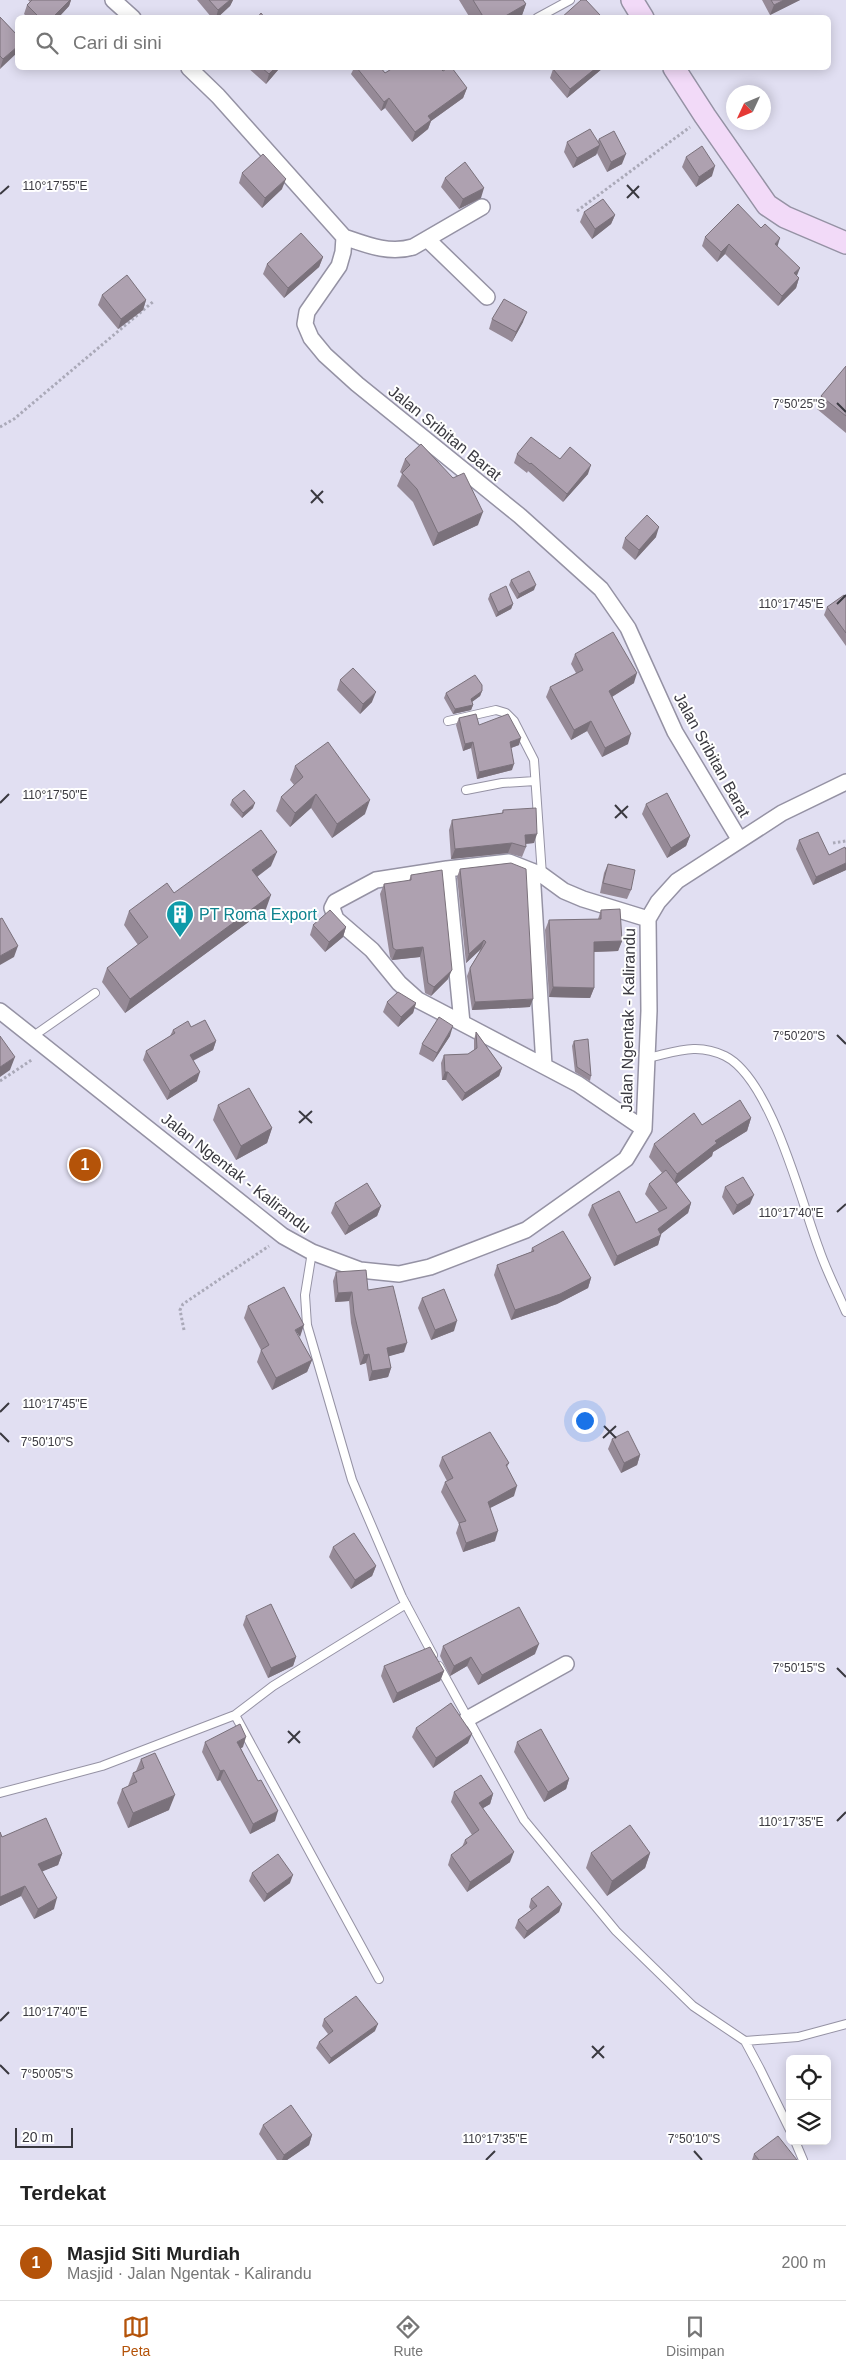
<!DOCTYPE html>
<html lang="id">
<head>
<meta charset="utf-8">
<style>
	body { margin:0; font-family:Arial,sans-serif; background:#f6f6f6; color:#222 }
	.controls { position:absolute; right:15px; bottom:15px; display:grid; overflow:hidden; border-radius:8px; box-shadow:0 2px 12px #0003 }
	.controls button { width:45px; height:45px; display:grid; place-items:center; padding:0; border:0; border-bottom:1px solid #e0e0e0; background:#fff; color:#222; font:25px sans-serif }
	.compass { position:absolute; left:726px; top:85px; width:45px; height:45px; border-radius:50%; background:#fff; box-shadow:0 2px 12px #0003; rotate:226deg }
	.scale { position:absolute; left:15px; bottom:12px; width:58px; box-sizing:border-box; padding-left:5px; border:2px solid #3a3940; border-top:0; font-size:14px; line-height:18px; white-space:nowrap; color:#3a3940; -webkit-text-stroke:4px #fff; paint-order:stroke }
	.you { position:absolute; left:584px; top:1420px; width:18px; height:18px; margin:-12px; border:4px solid #fff; border-radius:50%; background:#1a73e8; box-shadow:0 0 0 8px #1a73e833 }
	.badge { display:grid; place-items:center; width:32px; height:32px; border-radius:50%; background:#b45309; color:#fff; font-size:16px; font-weight:700 }
	.pin { position:absolute; translate:-50% -50%; border:2px solid #fff; box-shadow:0 1px 5px #0006 }
	.list { margin:0; padding:0; list-style:none }
	h2 { display:flex; justify-content:space-between; align-items:center; height:65px; margin:0; padding:0 20px; font-size:21px }
	h2 small { font-size:16px; font-weight:400; color:#767676 }
	.list li { display:grid; grid-template-columns:32px 1fr auto; gap:15px; align-items:center; box-sizing:border-box; height:75px; padding:0 20px; border-top:1px solid #e0e0e0 }
	.list b { display:block; font-size:19px; white-space:nowrap }
	.list p { margin:0; font-size:16px; white-space:nowrap; color:#767676 }
	.list em { font-size:16px; font-style:normal; color:#767676 }
	.icon { flex:none; width:28px; height:28px; fill:none; stroke:currentColor; stroke-width:2; stroke-linecap:round; stroke-linejoin:round }
	.map { position:relative; flex:none; width:846px; height:2160px; overflow:hidden }
	.search { position:absolute; background:#fff; box-shadow:0 2px 12px #0003; left:15px; right:15px; top:15px; height:55px; display:flex; align-items:center; gap:12px; box-sizing:border-box; padding:0 18px; border-radius:8px; color:#767676; font-size:19px }
	.sheet { height:140px; background:#fff }
	nav { display:flex; justify-content:space-around; align-items:center; box-sizing:border-box; height:70px; border-top:1px solid #e0e0e0; background:#fff; font-size:14px; color:#767676 }
	nav a { display:grid; justify-items:center; gap:2px }
	nav .on { color:#b45309 }
	.map>svg:first-child { display:block }
	.lines { fill:none; stroke-linecap:round; stroke-linejoin:round }
	.service-casing { stroke:#9592a4; stroke-width:10 }
	.minor-casing { stroke:#9592a4; stroke-width:18 }
	.secondary-casing { stroke:#9592a4; stroke-width:24 }
	.path { stroke:#aaa9b8; stroke-width:3; stroke-dasharray:2.5 2.5; stroke-linecap:butt }
	.service { stroke:#fff; stroke-width:8 }
	.minor { stroke:#fff; stroke-width:15 }
	.secondary { stroke:#f2daf8; stroke-width:21 }
	.wall { fill:#968a97 }
	.shaded-wall { fill:#7a717b }
	.building { fill:#aea1b0; stroke:#7a717b }
	.ticks { fill:none; stroke:#3a3940; stroke-width:2 }
	.labels { text-anchor:middle; dominant-baseline:central; stroke-width:4; stroke-linejoin:round; paint-order:stroke }
	.street-label { font-size:16px; fill:#3a3940; stroke:#fff }
	.culture-label { font-size:16px; fill:#0d838f; stroke:#fff; text-anchor:start }
	.ticks-label { font-size:12px; text-anchor:middle; fill:#3a3940; stroke:#fff; stroke-width:4; stroke-linejoin:round; paint-order:stroke }
</style>
</head>
<body>
<div class="map">
<svg width="846" height="2160" viewBox="0 0 846 2160">
	<rect width="100%" height="100%" fill="#e1dff2"/>
	<g class="lines">
		<g class="service-casing">
			<path id="service" d="M537,18l33,-18
				M448,721l48,-11 10,3 8,8 20,39 8,115
				M466,790l36,-7 33,-2
				M32,1037l63,-44
				M647,1058c29,-6 50,-16 78,-2 46,23 76,145 94,193 7,21 18,42 27,63
				M312,1252l-7,43 2,30 45,155 50,117 31,58
				M439,1666l85,154 92,111 77,75 52,35 15,28 30,61
				M235,1715l144,264
				M0,1793l102,-27 133,-51 38,-29 133,-82
				M745,2041l53,-4 48,-13
				M795,2141l8,19"/>
		</g>
		<g class="minor-casing">
			<path id="minor" d="M113,0l20,18
				M189,68l29,28 126,141 -1,15 -4,14 -32,46 -2,12 6,14 14,17 32,29 163,132 81,73 27,39 47,104 64,107
				M344,237c23,8 45,17 69,10l69,-40
				M427,239l60,58
				M447,869l-71,11 -41,22 -3,6 4,11 36,31 27,33 19,17 44,23
				M532,871l12,194
				M0,1011l283,225 29,16 48,18 39,4 31,-7 96,-37 100,-71 18,-30 5,-118 -1,-92 10,-17 19,-21 105,-68 64,-31
				M644,1129l-66,-45 -116,-61 -15,-154 62,-7 33,13 22,16 19,8 65,20
				M467,1719l99,-55"/>
		</g>
		<g class="secondary-casing">
			<path id="secondary" d="M632,0l11,18
				M674,68l31,48 62,89 18,12 61,26"/>
		</g>
		<path class="path" d="M577,211l113,-84
			M0,427l14,-8 140,-118
			M833,843l13,-2
			M0,1081l33,-22
			M184,1330l-4,-20 3,-6 86,-58"/>
		<use href="#service" class="service"/>
		<use href="#minor" class="minor"/>
		<use href="#secondary" class="secondary"/>
	</g>
	<path class="wall" d="M28,0h43l-2,6 -11,12h-30l-4,-4 3,-9 3,-3z
		M197,0h36l-3,6 -13,12h-5z
		M459,0h64l3,4 -5,14h-51z
		M762,0h38l-30,15z
		M0,17l18,19 -18,33z
		M248,68h31l-1,2 -12,14z
		M351,68h30l4,5 58,-2 24,17 -4,10 -32,23 -3,8 -16,13 -27,-34 -4,3 -30,-37 2,-4z
		M555,68h48l-36,30 -17,-20 3,-9z
		M599,139l23,25 -15,8 -10,-19 -1,2 -23,13 -9,-16 3,-10 31,-1z
		M686,157l26,19 -16,11 -14,-20z
		M242,173l40,16 -20,19 -23,-25z
		M445,178l36,20 -22,11 -18,-22z
		M584,212l31,3 -4,9 -19,15 -12,-17z
		M705,237l72,9 20,30 2,2 -3,10 -18,18 -53,-52 -8,8 -15,-16z
		M323,257l-4,10 -35,31 -21,-24 4,-10z
		M102,295l44,5 -3,10 -25,19 -20,-24z
		M492,319l31,3 -11,20 -23,-13z
		M846,366v67l-29,-24 4,-13z
		M517,454l43,5 28,15 -25,28 -35,-31 -1,2 -13,-10z
		M405,459l48,19 25,47 -45,21 -20,-44 -16,-16 5,-12 -2,-2z
		M656,537l-21,23 -13,-12 3,-10z
		M511,580l23,10 -17,9 -8,-14z
		M490,594l23,10 -2,5 -15,8 -8,-18z
		M846,598v48l-22,-31 3,-8z
		M575,654l59,29 -22,14 16,47 -26,13 -15,-26 -16,9 -25,-43 4,-10 26,-14 -5,-9z
		M340,680l32,22 -12,12 -23,-24z
		M482,691l-2,5 -8,6 1,3 -2,5 -18,4 -9,-16 2,-5z
		M459,718l20,7 40,20 -8,3 1,22 -35,9 -6,-31 -8,3 -7,-26z
		M295,766l70,48 -33,24 -21,-30 -21,19 -14,-16 5,-14 13,-12 -4,-5z
		M232,800l21,8 -11,10 -12,-13z
		M646,804l44,32 -4,10 -19,12 -25,-44z
		M503,810l31,33 -8,1v3l-4,10 -14,-4 -57,6 -2,-29 3,-10 50,-7z
		M799,840l30,15 17,-5v20l-33,15 -17,-36z
		M608,864l23,26 -4,9 -27,-6 4,-20z
		M271,866l-14,11 9,32 -141,104 -23,-31 5,-14 31,-23 -14,-20 5,-14 45,-18z
		M460,869l70,138 -58,3 -5,-34 3,-8 11,-19 -15,14 -9,-86z
		M411,875l37,104 -17,17 -6,-3 -5,-36 -28,3 -2,-3 -10,-63 4,-10 25,-3z
		M601,910l21,31 -4,10 -24,1v36l-4,10 -41,-1 -4,-67 4,-10 49,-1z
		M313,925l33,2 -3,10 -18,15 -15,-17z
		M387,1002l29,1 -3,10 -15,14 -15,-15z
		M191,1027l25,14 -3,9 -20,11 4,20 -30,19 -24,-40 3,-9 24,-15 3,-6z
		M476,1032l26,36 -3,8 -37,25 -16,-21h-4l-1,-17 3,-8 24,-1 6,-4v-10z
		M450,1036l-17,26 -14,-8 3,-10z
		M574,1041l17,35 -1,5 -15,-9 -3,-26z
		M218,1105l54,23 -5,15 -31,17 -23,-40z
		M751,1118l-4,13 -34,21 -1,4 -36,28 15,19 -3,10 -27,21 -3,11 -44,21 -26,-51 4,-10 44,18 23,-11 -14,-18 4,-10 13,-11 -13,-16 5,-13 48,-19z
		M725,1187l25,17 -17,11 -11,-18z
		M335,1203l46,3 -4,10 -32,19 -14,-22z
		M532,1248l59,30 -3,10 -31,16 -46,16 -17,-45 3,-10 34,-13z
		M336,1272l32,18 36,62 -16,4 3,12 -3,9 -19,4 -3,-18 -6,2 -9,-42 -2,-22 -14,1 -2,-21z
		M422,1298l32,33 -23,9 -13,-32z
		M248,1306l51,31 13,23 -5,12 -35,18 -15,-28 4,-12 -17,-32z
		M612,1439l28,16 -3,10 -16,8 -13,-24z
		M442,1457l67,6 -2,4 7,29 -24,12 5,33 -32,11 -7,-19 3,-9 -18,-32 4,-10 2,-1 -8,-15z
		M333,1547l43,19 -4,10 -21,13 -22,-32z
		M246,1616l50,41 -3,9 -25,12 -25,-53z
		M443,1646l92,8 -57,31 -11,-19 -17,10 -10,-20z
		M384,1666l60,5 -4,10 -47,22 -12,-27z
		M416,1728l52,15 -35,25 -21,-31z
		M205,1742l38,5 -2,1 34,73 -25,13 -30,-54 -3,1 -15,-29z
		M517,1742l52,37 -3,10 -22,13 -30,-50z
		M141,1759l28,51 -41,18 -11,-25 5,-14 6,-3 5,-13 3,-2z
		M454,1792l39,2 -3,10 -7,4 27,54 -43,30 -19,-27 3,-10 11,-8 3,-7 7,-5 -21,-33z
		M0,1832l2,5 60,17 -4,11 -16,6 12,38 -20,10 -13,-23 -21,10z
		M591,1853h59l-5,15 -38,28 -21,-28z
		M252,1873l38,10 -26,19 -15,-21z
		M531,1899l31,5 -3,8 -35,27 -9,-11 3,-8 13,-10 -2,-3z
		M324,2019l51,12 -46,33 -13,-16 3,-6 9,-8 -6,-8z
		M263,2125l49,10 -3,10 -22,15h-10l-18,-26z
		M754,2154l43,6h-45z"/>
	<path class="shaded-wall" d="M70,0h1l-2,6 -11,12h-6z
		M230,0h3l-3,6 -13,12h-1l2,-8z
		M784,0h16l-30,15 4,-10z
		M526,4l-5,14h-19z
		M18,46v6l-18,17 3,-10z
		M275,68h4l-1,2 -12,14 3,-10z
		M596,68h7l-36,30 3,-9z
		M467,88l-4,10 -32,23 -3,8 -16,13 3,-10 13,-16z
		M389,98l-4,10 -4,3 3,-9z
		M600,145l-4,10 -23,13 4,-10z
		M626,154l-4,10 -15,8 4,-10z
		M715,166l-3,10 -16,11 3,-10z
		M286,179l-4,10 -20,19 3,-10z
		M484,188l-3,10 -22,11 4,-10z
		M615,215l-4,9 -19,15 3,-10z
		M780,238l-3,10 -2,-4z
		M729,244l-4,10 -8,8 4,-10z
		M323,257l-4,10 -35,31 4,-10z
		M800,268l-4,10 -2,-5z
		M799,278l-3,10 -18,18 4,-10z
		M146,300l-3,10 -25,19 3,-10z
		M527,312l-4,10 -11,20 4,-10z
		M591,465l-3,9 -25,28 4,-8z
		M483,512l-5,13 -45,21 5,-13z
		M659,527l-3,10 -21,23 4,-10z
		M536,585l-2,5 -17,9 2,-5z
		M513,604l-2,5 -15,8 2,-5z
		M637,673l-3,10 -29,18 4,-10z
		M482,691l-2,5 -11,8 2,-5z
		M376,692l-4,10 -12,12 3,-10z
		M473,705l-2,5 -18,4 2,-5z
		M591,721l-4,10 -16,9 3,-10z
		M631,734l-3,10 -26,13 3,-9z
		M521,738l-2,7 -11,4 2,-7z
		M473,742l-2,6 -8,3 2,-7z
		M514,764l-2,6 -35,9 2,-7z
		M316,794l-5,14 -21,19 5,-14z
		M370,800l-5,14 -33,24 5,-14z
		M255,803l-2,5 -11,10 1,-5z
		M537,834l-3,9 -13,1 4,-9z
		M690,836l-4,10 -19,12 4,-10z
		M512,843l-4,10 -57,6 4,-10z
		M277,852l-6,14 -24,18 5,-14z
		M846,863v7l-33,15 3,-8z
		M271,895l-5,14 -141,104 5,-14z
		M346,927l-3,10 -18,15 4,-10z
		M484,940l-3,9 -15,14 3,-9z
		M622,941l-4,10 -27,1 3,-10z
		M18,946l-4,11 -14,8v-9z
		M423,947l-3,10 -28,3 4,-10z
		M452,970l-4,9 -17,17 3,-9z
		M553,987l41,1 -4,10 -41,-1z
		M533,999l-3,8 -58,3 3,-8z
		M416,1003l-3,10 -15,14 3,-10z
		M453,1026l-3,10 -17,26 4,-9z
		M216,1041l-3,9 -27,14 4,-9z
		M15,1057l-5,13 -10,7v-10z
		M502,1068l-3,8 -37,25 3,-8z
		M200,1072l-3,9 -30,19 3,-9z
		M445,1072h3l-2,8h-4z
		M751,1118l-4,13 -34,21 -1,4 -40,31 5,-13 38,-33z
		M272,1128l-5,15 -31,17 5,-14z
		M754,1195l-4,9 -17,11 4,-10z
		M691,1203l-3,10 -31,24 4,-2 -3,10 -44,21 3,-10 41,-27z
		M381,1206l-4,10 -32,19 4,-9z
		M591,1278l-3,10 -31,16 -46,16 4,-10z
		M352,1292l-3,9 -14,1 3,-9z
		M457,1321l-3,10 -23,9 4,-10z
		M304,1325l-4,12 -5,-7z
		M407,1343l-3,9 -21,6 4,-10z
		M369,1354l-3,9 -6,2 4,-10z
		M312,1360l-5,12 -35,18 4,-12z
		M391,1368l-3,9 -19,4 3,-10z
		M640,1455l-3,10 -16,8 3,-10z
		M517,1486l-3,10 -30,15 4,-9z
		M498,1531l-3,10 -32,11 3,-9z
		M376,1566l-4,10 -21,13 4,-9z
		M539,1644l-4,10 -57,31 4,-10z
		M296,1657l-3,9 -25,12 3,-10z
		M471,1657l-4,9 -17,10 4,-10z
		M444,1671l-4,10 -47,22 4,-10z
		M472,1734l-4,9 -35,25 3,-10z
		M246,1737l-3,10 -9,5 3,-10z
		M224,1770l-4,10 -3,1 3,-10z
		M569,1779l-3,10 -22,13 4,-10z
		M493,1794l-3,10 -15,9 4,-10z
		M175,1795l-6,15 -41,18 5,-15z
		M278,1811l-3,10 -25,13 3,-10z
		M514,1852l-4,10 -43,30 3,-10z
		M650,1853l-5,15 -38,28 5,-15z
		M62,1854l-4,11 -24,10 4,-11z
		M293,1875l-3,8 -26,19 3,-8z
		M25,1886l-4,10 -21,10v-9z
		M57,1898l-3,11 -20,10 4,-10z
		M562,1904l-3,8 -35,27 3,-8z
		M378,2024l-3,7 -46,33 2,-6z
		M312,2135l-3,10 -22,15h-5l2,-5z"/>
	<path class="building" d="M32,0h38l-18,18h-12l-13,-13z
		M209,0h21l-12,10z
		M473,0h50l3,4 -24,14h-18z
		M581,0h5l14,15 -2,3h-37z
		M771,0h13l-10,5z
		M261,13l4,5h-8z
		M0,17l18,19v10l-15,13 -3,-3z
		M262,68h13l-6,6z
		M357,68h24l4,5 8,-5h47l3,3 5,-3h4l15,20 -39,28 3,4 -16,12 -26,-34 -5,4z
		M555,68h41l-26,21 -17,-20z
		M590,129l10,16 -23,13 -10,-16z
		M614,131l12,23 -15,8 -12,-23z
		M702,146l13,20 -16,11 -13,-20z
		M263,154l23,25 -21,19 -23,-25z
		M465,162l19,26 -21,11 -18,-21z
		M603,199l12,16 -20,14 -11,-17z
		M738,204l23,24 4,-4 15,14 -5,6 25,24 -6,5 5,5 -17,18 -53,-52 -8,8 -16,-15z
		M301,233l22,24 -35,31 -21,-24z
		M127,275l19,25 -25,19 -19,-24z
		M504,299l23,13 -11,20 -24,-13z
		M846,366v50l-25,-20z
		M531,437l29,22 10,-12 21,18 -24,29 -36,-31 -1,1 -13,-10z
		M421,444l32,34 11,-5 19,39 -45,21 -21,-44 -15,-16 8,-8 -5,-6z
		M647,515l12,12 -20,23 -14,-12z
		M529,571l7,14 -17,9 -8,-14z
		M506,586l7,18 -15,8 -8,-18z
		M844,595l2,3v35l-19,-26z
		M613,632l24,41 -28,18 22,43 -26,14 -14,-27 -17,9 -24,-43 33,-17 -8,-16z
		M353,668l23,24 -13,12 -23,-24z
		M475,675l7,10v6l-11,8 2,6 -18,4 -9,-16z
		M476,714l3,11 29,-11 13,24 -11,4 4,22 -35,8 -6,-30 -8,2 -6,-26z
		M328,742l42,58 -33,24 -21,-30 -21,19 -14,-16 22,-20 -8,-11z
		M244,790l11,13 -12,10 -11,-13z
		M667,793l23,43 -19,12 -25,-44z
		M536,808l1,26 -12,1 1,12 -14,-4 -57,6 -3,-29 51,-7v-3z
		M261,830l16,22 -25,18 19,25 -141,104 -23,-31 41,-31 -19,-26 38,-28 7,10z
		M818,832l11,23 16,-8 1,3v13l-30,14 -17,-37z
		M511,863l15,6 7,130 -58,3 -5,-34 16,-26 -2,-2 -15,14 -9,-85z
		M608,864l27,6 -4,20 -28,-7z
		M442,870l10,100 -18,17 -6,-4 -5,-36 -27,3 -3,-2 -9,-64 27,-4v-5z
		M620,909l2,32 -28,1v46l-41,-1 -4,-67 52,-1v-9z
		M330,910l16,17 -17,15 -16,-17z
		M2,918l16,28 -18,10v-37z
		M398,992l18,11 -15,14 -14,-15z
		M439,1017l14,9 -16,27 -15,-9z
		M205,1020l11,21 -26,14 10,17 -30,19 -24,-40 29,-18 -2,-3 15,-9 3,6z
		M476,1032l26,36 -37,25 -17,-21h-3l-1,-17 24,-1 9,-6z
		M0,1036l15,21 -15,10z
		M588,1039l3,37 -14,-9 -3,-26z
		M249,1088l23,40 -31,18 -23,-41z
		M740,1100l11,18 -36,23 2,2 -40,31 -23,-30 40,-31 8,12z
		M666,1170l25,33 -33,26 3,6 -44,21 -25,-51 27,-14 17,32 31,-15 -18,-24z
		M743,1177l11,18 -17,10 -12,-18z
		M367,1183l14,23 -32,20 -14,-23z
		M563,1231l28,47 -31,16 -45,16 -18,-45 37,-14 -2,-3z
		M366,1270l2,20 25,-4 14,57 -20,5 4,20 -19,3 -3,-17 -5,1 -10,-42 -2,-21 -14,1 -2,-21z
		M284,1287l20,38 -9,5 17,30 -36,18 -15,-28 8,-5 -21,-39z
		M444,1289l13,32 -22,9 -13,-32z
		M628,1431l12,24 -16,8 -12,-24z
		M490,1432l19,31 -3,2 11,21 -29,16 10,29 -32,12 -7,-20 7,-2 -21,-39 8,-4 -11,-21z
		M354,1533l22,33 -21,14 -22,-33z
		M271,1604l25,53 -25,11 -25,-52z
		M519,1607l20,37 -57,31 -11,-18 -17,9 -11,-20z
		M430,1647l14,24 -47,22 -13,-27z
		M451,1703l21,31 -36,24 -20,-30z
		M240,1724l6,13 -9,5 21,39 3,-1 17,31 -25,13 -29,-54 -4,1 -15,-29z
		M541,1729l28,50 -21,13 -31,-50z
		M155,1753l20,42 -42,18 -11,-24 15,-7 -4,-9 11,-5 -3,-9z
		M481,1775l12,19 -14,9 35,49 -44,30 -19,-27 16,-12 -2,-3 14,-10 -25,-38z
		M46,1818l16,36 -24,10 19,34 -19,11 -13,-23 -25,11v-65l2,5z
		M630,1825l20,28 -38,28 -21,-28z
		M278,1854l15,21 -26,19 -15,-21z
		M548,1886l14,18 -35,27 -9,-11 19,-14 -6,-7z
		M356,1996l22,28 -47,34 -12,-16 14,-11 -9,-12z
		M291,2105l21,30 -28,20 -21,-30z
		M778,2136l19,24h-38l-5,-6z"/>
	<path class="ticks" d="M627,185l12,13M0,194l9,-8M627,198l12,-12M837,403l9,9M311,490l12,13M311,503l12,-12M837,604l9,-9M0,803l9,-9M615,805l12,13M615,818l13,-12M837,1035l9,9M299,1111l13,12M299,1123l13,-12M837,1212l9,-8M0,1412l9,-9M604,1426l12,12M0,1433l9,9M603,1438l13,-12M837,1668l9,9M288,1731l12,12M288,1743l12,-12M837,1821l9,-9M0,2021l9,-9M592,2046l12,12M592,2058l12,-12M0,2065l9,9M694,2151l8,9M486,2160l9,-9"/>
	<defs>
		<g id="building-pin" transform="scale(1.4375)"><path d="M0 17L-7.5 6A9.5 9.5 0 1 1 7.5 6Z" fill="#0f9aa8" stroke="#fff"/><path d="M-4-6H4V6H1V3H-1V6H-4ZM-2.5-4.3h1.7v1.8h-1.7ZM.8-4.3h1.7v1.8H.8ZM-2.5-1h1.7V.8h-1.7ZM.8-1h1.7V.8H.8Z" fill="#fff"/></g>
	</defs>
	<g fill-rule="evenodd">
		<use href="#building-pin" x="180" y="914"/>
	</g>
	<g class="labels">
		<g class="street-label">
			<text transform="translate(445 433) rotate(39)">Jalan Sribitan Barat</text>
			<text transform="translate(712 755) rotate(61)">Jalan Sribitan Barat</text>
			<text transform="translate(628 1020) rotate(-89)">Jalan Ngentak - Kalirandu</text>
			<text transform="translate(236 1173) rotate(38)">Jalan Ngentak - Kalirandu</text>
		</g>
		<g class="culture-label">
			<text x="199" y="914">PT Roma Export</text>
		</g>
	</g>
	<g class="ticks-label">
		<text x="55" y="190">110°17'55"E</text>
		<text x="799" y="408">7°50'25"S</text>
		<text x="791" y="608">110°17'45"E</text>
		<text x="55" y="799">110°17'50"E</text>
		<text x="799" y="1040">7°50'20"S</text>
		<text x="791" y="1217">110°17'40"E</text>
		<text x="55" y="1408">110°17'45"E</text>
		<text x="47" y="1446">7°50'10"S</text>
		<text x="799" y="1672">7°50'15"S</text>
		<text x="791" y="1826">110°17'35"E</text>
		<text x="55" y="2016">110°17'40"E</text>
		<text x="47" y="2078">7°50'05"S</text>
		<text x="694" y="2143">7°50'10"S</text>
		<text x="495" y="2143">110°17'35"E</text>
	</g>
</svg>
<div class="controls">
<button><svg class="icon" aria-label="locate" viewBox="0 0 24 24"><circle cx="12" cy="12" r="6"/><path d="M12 2v4M12 18v4M2 12h4M18 12h4"/></svg></button>
<button><svg class="icon" aria-label="layers" viewBox="0 0 24 24"><path d="M12 4l9 5-9 5-9-5zM3 14l9 5 9-5"/></svg></button>
</div>
<svg class="compass" viewBox="-18 -18 36 36"><path d="M0-13l5 13h-10z" fill="#e53935"/><path d="M0 13l5-13h-10z" fill="#767676"/></svg>
<div class="scale">20 m</div>
<div class="you"></div>
<div class="pin badge" style="left:85px;top:1165px">1</div>
<div class="search"><svg class="icon" aria-label="search" viewBox="0 0 24 24"><circle cx="10" cy="10" r="6"/><path d="M15 15l6 6"/></svg>Cari di sini</div>
</div>
<section class="sheet">
<h2>Terdekat<small></small></h2>
<ul class="list">
<li><span class="badge">1</span><div><b>Masjid Siti Murdiah</b><p>Masjid · Jalan Ngentak - Kalirandu</p></div><em>200 m</em></li>
</ul>
</section>
<nav>
<a class="on"><svg class="icon" aria-label="map" viewBox="0 0 24 24"><path d="M3 6l6-2 6 2 6-2v14l-6 2-6-2-6 2zM9 4v14M15 6v14"/></svg>Peta</a>
<a><svg class="icon" aria-label="directions" viewBox="0 0 24 24"><path d="M12 3l9 9-9 9-9-9zM9 14v-3h6M13 9l2 2-2 2"/></svg>Rute</a>
<a><svg class="icon" aria-label="saved" viewBox="0 0 24 24"><path d="M7 4h10v16l-5-4-5 4z"/></svg>Disimpan</a>
</nav>
</body>
</html>
